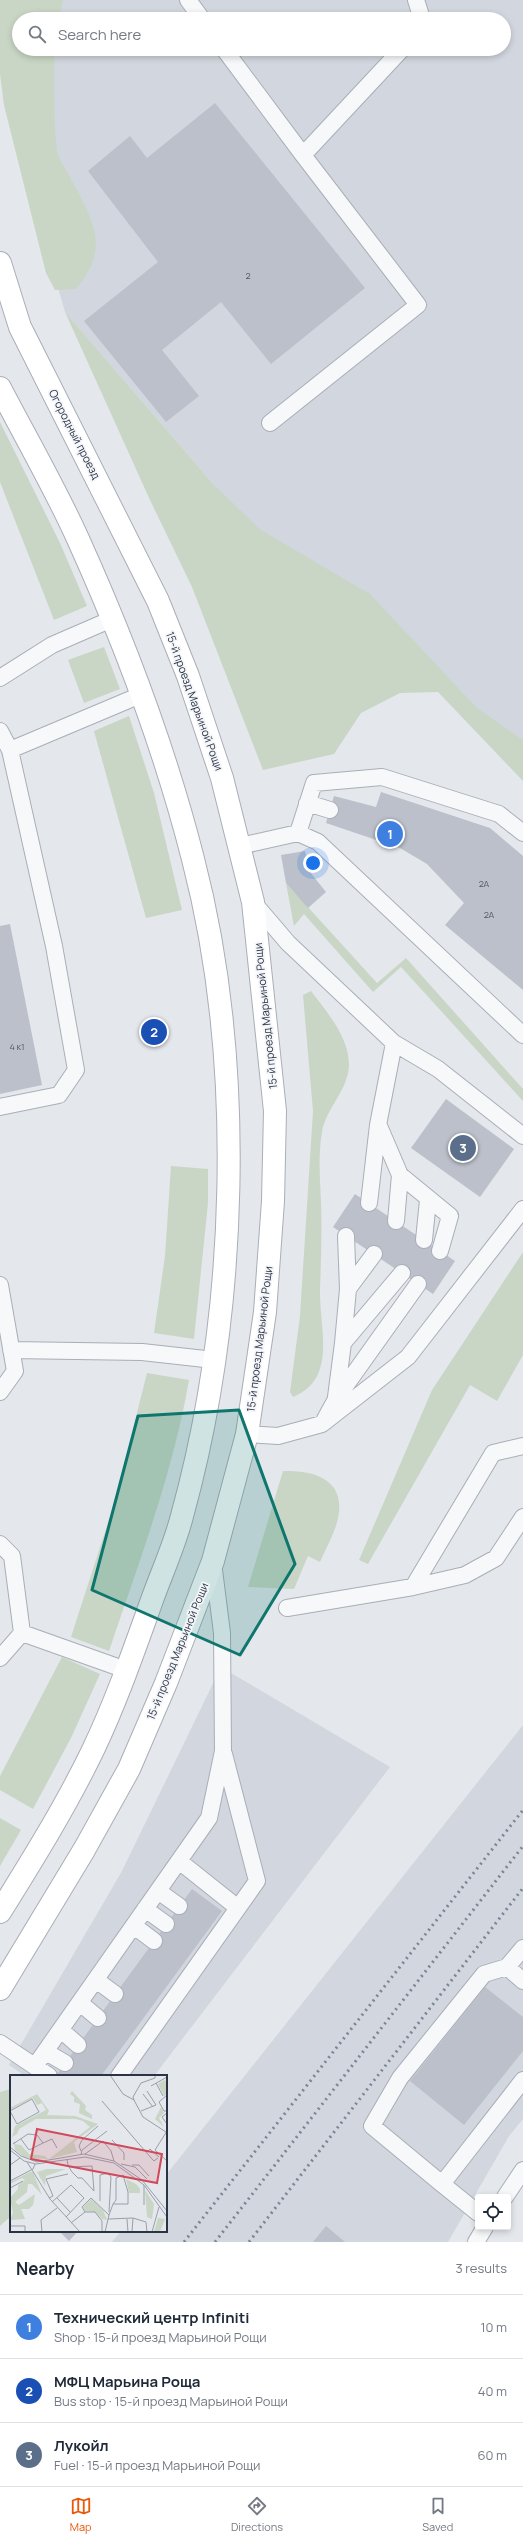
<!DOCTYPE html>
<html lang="en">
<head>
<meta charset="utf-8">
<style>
	body { margin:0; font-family:Manrope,sans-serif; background:#f2f2f3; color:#1f2937 }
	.controls { position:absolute; right:12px; bottom:12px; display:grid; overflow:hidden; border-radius:4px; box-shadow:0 2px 6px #0003 }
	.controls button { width:36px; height:36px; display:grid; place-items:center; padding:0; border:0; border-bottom:1px solid #e0e1e3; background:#fff; color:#1f2937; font:20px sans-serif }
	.you { position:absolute; left:313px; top:863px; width:14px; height:14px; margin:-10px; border:3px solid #fff; border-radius:50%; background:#1a73e8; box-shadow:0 0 0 6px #1a73e833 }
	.badge { display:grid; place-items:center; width:26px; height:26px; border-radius:50%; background:#ea580c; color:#fff; font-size:13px; font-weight:700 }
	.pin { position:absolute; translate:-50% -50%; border:2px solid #fff; box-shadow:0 1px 4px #0006 }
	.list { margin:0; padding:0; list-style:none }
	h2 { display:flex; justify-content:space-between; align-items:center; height:52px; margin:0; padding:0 16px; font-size:17px }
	h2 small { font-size:13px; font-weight:400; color:#747a83 }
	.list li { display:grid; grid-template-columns:26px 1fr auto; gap:12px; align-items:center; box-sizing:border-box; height:64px; padding:0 16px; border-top:1px solid #e0e1e3 }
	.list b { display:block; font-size:15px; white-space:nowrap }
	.list p { margin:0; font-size:13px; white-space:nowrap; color:#747a83 }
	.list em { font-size:13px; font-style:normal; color:#747a83 }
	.icon { flex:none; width:22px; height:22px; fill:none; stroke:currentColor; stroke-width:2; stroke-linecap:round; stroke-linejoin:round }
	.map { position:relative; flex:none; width:523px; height:2242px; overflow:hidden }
	.search { position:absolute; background:#fff; box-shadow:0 2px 6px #0003; left:12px; right:12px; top:12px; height:44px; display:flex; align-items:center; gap:10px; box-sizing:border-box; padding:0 14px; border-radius:22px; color:#747a83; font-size:15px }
	.sheet { height:244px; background:#fff }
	nav { display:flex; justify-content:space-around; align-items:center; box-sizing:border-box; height:56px; border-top:1px solid #e0e1e3; background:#fff; font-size:11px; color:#747a83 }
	nav a { display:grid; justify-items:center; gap:2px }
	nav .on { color:#ea580c }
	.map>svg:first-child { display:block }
	.built { fill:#d2d6de }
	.green { fill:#c9d6c5 }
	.building { fill:#bbc0ca }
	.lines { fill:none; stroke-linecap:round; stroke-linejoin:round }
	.lane-casing { stroke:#a9aeb7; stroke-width:18 }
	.secondary-casing { stroke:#a9aeb7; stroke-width:24 }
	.lane { stroke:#f7f8fa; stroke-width:16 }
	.secondary { stroke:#fff; stroke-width:22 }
	.rail { stroke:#7d8696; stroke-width:3; stroke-dasharray:2 4; stroke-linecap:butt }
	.marked { fill:#0f766e; fill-opacity:0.2; stroke:#0f766e; stroke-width:3; stroke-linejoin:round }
	.labels { text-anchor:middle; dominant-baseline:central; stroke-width:3.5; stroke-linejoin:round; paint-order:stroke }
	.number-label { font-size:9px; fill:#4f5766 }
	.street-label { font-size:11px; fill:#2b3445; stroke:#f4f6f9 }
	.inset-road { fill:none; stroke:#9a9fa9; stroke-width:1 }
	.view { fill:#d1495b; fill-opacity:0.15; stroke:#d1495b; stroke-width:2 }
	.inset-edge { fill:none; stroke:#2b3445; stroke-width:2 }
</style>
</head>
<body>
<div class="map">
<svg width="523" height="2242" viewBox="0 0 523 2242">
	<rect width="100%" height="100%" fill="#e4e7ec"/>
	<path class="built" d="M26,0h497v757l-289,-249 -169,-196 -20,-69 -17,-194h476v-30h-477z
		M221,1667l169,100 -236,309h-129l-16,-11 113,-194z
		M523,1725v394l-14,17 -61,106h-336l9,-11h45v-56z"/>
	<path class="green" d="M0,0h63l-4,19h-40v30h35c1,33 -1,71 3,103 2,8 9,17 13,25 22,42 42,69 6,112l-21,1 -9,-17 -42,-168 -4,-31z
		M65,312l150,174 46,44 109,64 107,114 46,32v41l-85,-89 -38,1 -39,20 -27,41 -71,16 -71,-183 -42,-87z
		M0,422l60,121 27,63 -33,14 -54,-138z
		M104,647l16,42 -36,14 -16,-43z
		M129,716l25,77 28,117 -36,8 -52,-187z
		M286,883l91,100 29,-25 117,131v12l-122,-134 -28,25 -69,-78 -10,12z
		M311,991c16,21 38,46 38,74 -1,26 -23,43 -27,67 -4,23 -2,47 -1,70 1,29 0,58 -1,88 -1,37 18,89 -27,107l-3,-5 10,-76 13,-205 -10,-116z
		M171,1166l37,3v34l-14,136 -40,-6 11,-77z
		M523,1252v103l-26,46 -27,-16 -102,179 -9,-4 73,-170z
		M147,1373l42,7c-16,93 -50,182 -80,271l-38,-14 43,-133z
		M283,1471c32,-1 63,9 55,47 -3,15 -12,30 -18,44l-12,-6 -14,33 -46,-2z
		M62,1657l38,17 -29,64 -38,71 -33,-19v-14z
		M0,1818l21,12 -21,36z
		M11,2089v127l-11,10v-134z"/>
	<path class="building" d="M215,103l150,185 -94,76 -50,-62 -59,48 37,46 -33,26 -82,-101 74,-59 -70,-91 42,-35 17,22z
		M381,792l109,36 33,28v134l-78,-65 19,-22 -37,-39 -27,-16 -74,-25 8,-27 42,11z
		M305,851l5,21 16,20 -18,16 -22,-25 -5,-28z
		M10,924l32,161 -42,9v-168z
		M446,1099l68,50 -34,48 -69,-49z
		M355,1194l100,67 -22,33 -100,-67z
		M192,1889l30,22 -121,165h-41l-3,-2z
		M485,1987l38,30v34l-59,74 -54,-44z
		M326,2226l19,16h-32z
		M59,2231h19l-9,10z"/>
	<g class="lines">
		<g class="lane-casing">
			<path id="lane" d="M188,0l14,19
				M416,0l6,19
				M224,49l79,106 99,-106
				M270,423l148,-118 -115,-150
				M0,678l52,-33 60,-26
				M0,731l10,19 44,196 22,124 -17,25 -59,12
				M10,750l133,-56
				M307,803l23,7
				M298,833l16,-50 68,-6 117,37 24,19
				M240,846l58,-13 20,9 205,193
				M253,902l35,41 106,100 44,26 85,67
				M379,1126l21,49 50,41 -10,35
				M369,1203l9,-78 16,-82
				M396,1221l4,-46
				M346,1236l2,53
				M424,1240l4,-40
				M0,1285l15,86 -15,21
				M343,1343l5,-54 26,-35
				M11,1350l131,2 72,8
				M336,1397l7,-54 59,-70
				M325,1419l11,-20 82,-115
				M247,1434l31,2 44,-12 86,-67 115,-148
				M0,1544l12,12 10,77 -22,25
				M413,1587l52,-12 31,-17 27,-41
				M287,1608l126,-21 80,-134 30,-7
				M22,1633l104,37
				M179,1861l59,47
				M158,1891l21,15
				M145,1909l21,15
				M134,1926l20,15
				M507,1967l16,14
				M96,1980l19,14
				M80,2003l18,15
				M61,2030l17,15
				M0,2043l49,33
				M46,2052l19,11
				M35,2066l174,-248 14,-67 -1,-118 -9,-71
				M119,2076l138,-195 -33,-127
				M442,2184l-70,-58 28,-48 84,-104 23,-7 16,-19
				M505,2197l18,-27
				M478,2213l-36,-29 81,-104
				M476,2242l9,-15"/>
		</g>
		<g class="secondary-casing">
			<path id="secondary" d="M0,263l20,64 138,274 30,75 34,102 31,124 22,209 -2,90 -8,111 -18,122 -34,127 -47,122 -37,86 -45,81 -84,139
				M0,388c26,50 55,100 78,151 47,104 87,210 115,320 53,204 45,454 -11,657 -7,28 -20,56 -30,84 -18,50 -36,102 -59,150 -27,56 -60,109 -93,162"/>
		</g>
		<use href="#lane" class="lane"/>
		<use href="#secondary" class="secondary"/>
		<path class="rail" d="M184,2242l339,-432
			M215,2242l308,-396
			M249,2242l274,-354"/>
	</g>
	<path class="marked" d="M239,1410l56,154 -55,91 -148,-65 46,-174z"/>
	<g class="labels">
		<g class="number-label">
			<text x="248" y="275">2</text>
			<text x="484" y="883">2А</text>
			<text x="489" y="914">2А</text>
			<text x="17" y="1046">4 к1</text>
		</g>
		<g class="street-label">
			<text transform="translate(75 434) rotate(63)">Огородный проезд</text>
			<text transform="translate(195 701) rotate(70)">15-й проезд Марьиной Рощи</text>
			<text transform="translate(265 1016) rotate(-96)">15-й проезд Марьиной Рощи</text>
			<text transform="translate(259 1339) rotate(-83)">15-й проезд Марьиной Рощи</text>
			<text transform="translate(177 1651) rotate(-68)">15-й проезд Марьиной Рощи</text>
		</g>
	</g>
	<g transform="translate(10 2075)">
		<rect width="157" height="157" fill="#e4e7ec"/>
		<path d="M154,5l3,2v12l-3,2 -6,-12zM62,16l14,15 -1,4 7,5v4l-13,-6 1,-9 -6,-2v-5l-4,-3zM27,19l12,17 -2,4 28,1 23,8 -24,18 3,10 -28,7 41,-32 -7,-6 -7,-2h-40l-17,10 -2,5 -5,3 3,-11 31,-16 -4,-7 -5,2 -4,-7 -23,12v-2zM151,32l3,6 -5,5 5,9 -9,-8zM4,69l7,1 8,9 16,2 3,3 -23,-1 -10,-8zM37,94h19l-20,7 -1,10 -8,-14zM20,97h3l9,23 -10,-11h-4l-1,8 -12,10 4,3 16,-11 -2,11 -4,4h-8l4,10 -15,1 3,-7 -3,-15 8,-9v-4l7,-5 -3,-2 -12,6v-2zM116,104l10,5 4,5v4h-11zM135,115l9,14 -2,15 -5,-2zM81,124l12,11 4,10 -5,-1 -7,-7 -10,-1 -2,-4zM148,143l7,1 -5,13h-6z" fill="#c9d6c5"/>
		<path class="inset-road" d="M100,0l13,19 11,6 9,17 23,15M146,8l7,13M141,11l16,-9M133,19l10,13M157,20l-8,7 5,9h3M22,24l7,13 -22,12 -7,-13zM124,25l-1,-3 8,-14 14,-5v-3M92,26l50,58 2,2 4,-3M131,36l15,-6 -9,-14M157,38l-5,4 5,7M157,56l-12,19 12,11M102,65l12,13v7M5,67l-2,2 15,-10 9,1 6,8 -14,7 -8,-11M33,68l9,-4 5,9M0,72l11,9 16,6 47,-8 30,7 28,19 25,31M0,75l14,11 12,3 49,-7 29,6 30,22 23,32M71,76l-2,-5 3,-6 16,-14M137,77l3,-3 9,8M75,79l18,-13 8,10 3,10M71,80l1,-5 25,-19M57,84l1,6 1,2 3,5 6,6h4l12,13 -2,-25 -23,1M17,87l23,37 30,33M111,89l14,3 12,12M0,90l10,-7M122,90h7l10,11M0,106l23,-12 2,-5M134,110v20M0,113l13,-7M39,123l4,-2 -7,-17 22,-5M47,123l13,14M90,126v-26l8,-2 3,4 -2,35M42,127l19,-17 13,13 -18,19M75,137l-3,-5 9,-9 18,17M123,143l13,4 1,10M98,144l25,-1 -1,14M117,144l1,13M61,148l14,-11h10l7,9v11M0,151h15v6M32,157l-1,-12 16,-12M95,157l4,-17 4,-11 3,-4v-22l7,-3 5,17v12h-15M142,157l7,-25"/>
		<path class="view" d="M27,54l125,25 -5,29 -126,-24z"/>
		<rect width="157" height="157" class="inset-edge"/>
	</g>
</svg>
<div class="controls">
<button><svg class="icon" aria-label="locate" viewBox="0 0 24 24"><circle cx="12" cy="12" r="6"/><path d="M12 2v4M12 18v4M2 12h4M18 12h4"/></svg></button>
</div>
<div class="you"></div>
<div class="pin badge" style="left:390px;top:834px;background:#3f7fe0">1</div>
<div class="pin badge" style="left:154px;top:1032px;background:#1a4fb4">2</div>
<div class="pin badge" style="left:463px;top:1148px;background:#5c6f8a">3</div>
<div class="search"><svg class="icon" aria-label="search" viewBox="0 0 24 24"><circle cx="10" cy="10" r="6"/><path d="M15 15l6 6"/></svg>Search here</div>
</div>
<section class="sheet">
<h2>Nearby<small>3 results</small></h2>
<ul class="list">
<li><span class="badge" style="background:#3f7fe0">1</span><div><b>Технический центр Infiniti</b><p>Shop · 15-й проезд Марьиной Рощи</p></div><em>10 m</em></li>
<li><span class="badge" style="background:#1a4fb4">2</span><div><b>МФЦ Марьина Роща</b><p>Bus stop · 15-й проезд Марьиной Рощи</p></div><em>40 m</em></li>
<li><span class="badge" style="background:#5c6f8a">3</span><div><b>Лукойл</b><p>Fuel · 15-й проезд Марьиной Рощи</p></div><em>60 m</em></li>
</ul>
</section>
<nav>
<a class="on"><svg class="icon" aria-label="map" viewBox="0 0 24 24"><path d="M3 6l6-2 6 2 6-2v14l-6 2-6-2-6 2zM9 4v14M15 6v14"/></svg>Map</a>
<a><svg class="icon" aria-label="directions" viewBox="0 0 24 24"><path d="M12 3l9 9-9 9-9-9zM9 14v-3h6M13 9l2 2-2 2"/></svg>Directions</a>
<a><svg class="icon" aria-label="saved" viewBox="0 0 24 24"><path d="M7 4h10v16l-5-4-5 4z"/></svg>Saved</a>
</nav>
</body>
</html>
